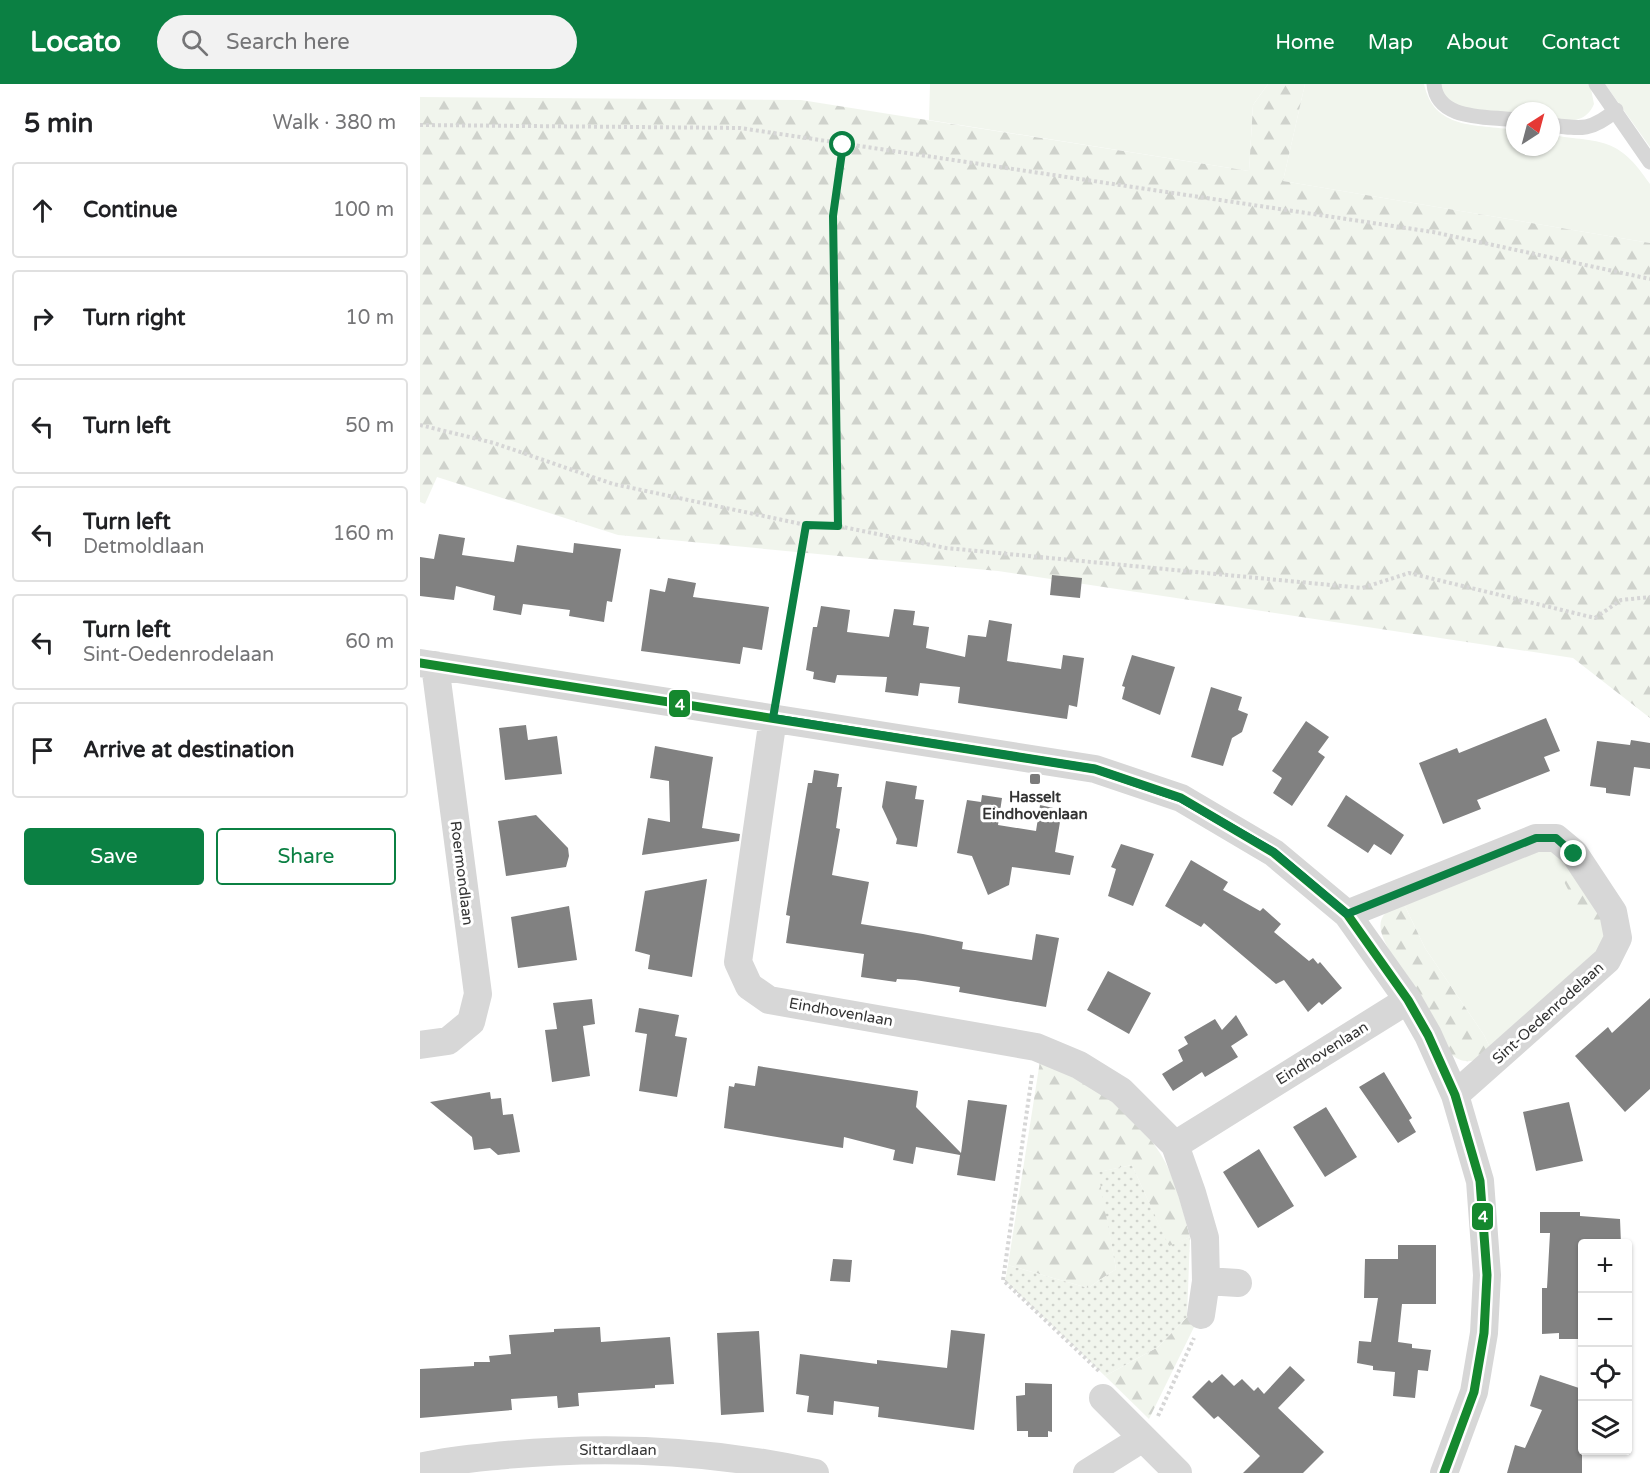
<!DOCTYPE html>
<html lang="en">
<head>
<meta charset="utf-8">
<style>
	body { margin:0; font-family:"Varela Round",sans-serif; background:#f2f2f2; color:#202124 }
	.controls { position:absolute; right:18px; bottom:18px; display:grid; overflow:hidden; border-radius:6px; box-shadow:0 2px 4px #0004 }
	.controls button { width:54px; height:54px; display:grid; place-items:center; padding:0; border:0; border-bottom:2px solid #e0e0e0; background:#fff; color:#202124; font:30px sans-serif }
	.compass { position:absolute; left:1086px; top:18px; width:54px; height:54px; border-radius:50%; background:#fff; box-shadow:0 2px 4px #0004; rotate:36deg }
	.stop { position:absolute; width:18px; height:18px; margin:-14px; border:4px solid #0b8043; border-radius:50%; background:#fff }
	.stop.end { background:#0b8043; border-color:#fff; box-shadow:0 2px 6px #0008 }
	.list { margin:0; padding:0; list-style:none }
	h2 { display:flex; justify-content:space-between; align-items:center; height:78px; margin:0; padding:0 24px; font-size:26px }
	h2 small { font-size:20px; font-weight:400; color:#757577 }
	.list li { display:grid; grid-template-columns:39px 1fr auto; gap:18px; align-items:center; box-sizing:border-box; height:96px; margin:0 12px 12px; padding:0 12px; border:2px solid #e0e0e0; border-radius:6px }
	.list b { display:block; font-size:22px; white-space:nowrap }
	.list p { margin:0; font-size:20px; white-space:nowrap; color:#757577 }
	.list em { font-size:20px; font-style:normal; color:#757577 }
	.actions { display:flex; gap:12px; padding:18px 24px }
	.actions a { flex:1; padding:14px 0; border:2px solid #0b8043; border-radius:6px; text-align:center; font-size:21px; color:#0b8043 }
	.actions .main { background:#0b8043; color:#fff }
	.icon { flex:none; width:33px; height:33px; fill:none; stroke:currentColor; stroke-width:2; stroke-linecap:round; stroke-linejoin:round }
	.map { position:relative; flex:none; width:1230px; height:1389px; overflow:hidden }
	header { display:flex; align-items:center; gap:36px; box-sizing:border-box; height:84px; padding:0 30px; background:#0b8043; color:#fff }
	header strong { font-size:28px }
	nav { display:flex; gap:33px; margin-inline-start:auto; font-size:21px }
	.search { width:420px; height:54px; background:#f2f2f2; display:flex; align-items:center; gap:15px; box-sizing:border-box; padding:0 21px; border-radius:33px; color:#757577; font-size:22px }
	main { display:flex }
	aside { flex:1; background:#fff }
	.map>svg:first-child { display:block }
	.grass { fill:#f1f5ed }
	.forest { fill:url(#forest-firs) }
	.park { fill:url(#park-dots) }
	.building { fill:#818181 }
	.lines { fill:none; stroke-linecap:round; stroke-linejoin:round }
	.path { stroke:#d6d6d6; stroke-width:4; stroke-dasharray:3 3; stroke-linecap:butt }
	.lane { stroke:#d7d7d7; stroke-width:15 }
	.street { stroke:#d7d7d7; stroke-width:28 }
	.bus-1-casing { stroke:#fff; stroke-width:14 }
	.bus-1 { stroke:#15882e; stroke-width:9 }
	.route { stroke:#0b8043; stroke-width:8 }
	.poi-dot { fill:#7a7a7a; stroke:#fff; stroke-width:2 }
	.labels { text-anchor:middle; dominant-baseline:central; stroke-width:6; stroke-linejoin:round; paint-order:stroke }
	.poi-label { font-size:15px; font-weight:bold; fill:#333; stroke:#fff }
	.street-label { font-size:15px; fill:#333; stroke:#fff }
	.line-badge { stroke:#fff; stroke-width:2 }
	.badge-label { font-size:16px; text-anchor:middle; font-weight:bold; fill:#fff }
</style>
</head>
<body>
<header>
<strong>Locato</strong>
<div class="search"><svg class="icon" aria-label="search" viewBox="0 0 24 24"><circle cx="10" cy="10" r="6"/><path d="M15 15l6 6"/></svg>Search here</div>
<nav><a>Home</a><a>Map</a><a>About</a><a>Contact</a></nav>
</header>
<main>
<aside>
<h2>5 min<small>Walk · 380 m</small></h2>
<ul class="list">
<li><svg class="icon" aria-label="ahead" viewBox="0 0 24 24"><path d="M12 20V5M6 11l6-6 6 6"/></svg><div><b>Continue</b></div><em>100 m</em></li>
<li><svg class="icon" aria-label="right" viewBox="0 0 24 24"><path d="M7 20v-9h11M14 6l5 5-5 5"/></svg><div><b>Turn right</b></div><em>10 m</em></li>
<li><svg class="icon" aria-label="left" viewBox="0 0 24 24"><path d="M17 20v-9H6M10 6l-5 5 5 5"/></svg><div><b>Turn left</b></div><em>50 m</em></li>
<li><svg class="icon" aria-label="left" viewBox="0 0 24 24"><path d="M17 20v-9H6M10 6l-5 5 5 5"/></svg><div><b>Turn left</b><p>Detmoldlaan</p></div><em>160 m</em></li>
<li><svg class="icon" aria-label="left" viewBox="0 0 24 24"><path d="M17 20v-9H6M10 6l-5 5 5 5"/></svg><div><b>Turn left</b><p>Sint-Oedenrodelaan</p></div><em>60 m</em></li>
<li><svg class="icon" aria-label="arrive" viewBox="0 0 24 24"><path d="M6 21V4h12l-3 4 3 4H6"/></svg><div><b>Arrive at destination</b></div></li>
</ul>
<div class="actions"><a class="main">Save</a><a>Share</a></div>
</aside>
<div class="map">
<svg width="1230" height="1389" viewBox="0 0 1230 1389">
	<defs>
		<pattern id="forest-firs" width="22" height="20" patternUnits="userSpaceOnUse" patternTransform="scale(1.5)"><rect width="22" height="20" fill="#f1f5ed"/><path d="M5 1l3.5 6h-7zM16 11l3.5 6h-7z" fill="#cfd2cc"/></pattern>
		<pattern id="park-dots" width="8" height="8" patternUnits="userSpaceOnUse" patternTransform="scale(1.5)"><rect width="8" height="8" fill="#f1f5ed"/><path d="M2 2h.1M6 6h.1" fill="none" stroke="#cfd2cc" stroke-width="1.8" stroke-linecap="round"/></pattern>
	</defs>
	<rect width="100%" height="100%" fill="#fff"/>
	<path class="grass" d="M510,0h338l-15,21 -4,66 -320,-51z
		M885,0h119c10,46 52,40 91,46v17h36v-12c51,8 67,1 99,49v59l-367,-62z
		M1019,0h151l4,20c-8,19 -26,18 -43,16v-9h-36v5l-49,-6 -20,-10z
		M1185,0h45v63z
		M1133,764l56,92 -116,114 -9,-19 -59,-87 -22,-46 133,-53z"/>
	<path class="forest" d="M848,0h37l-22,97 367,62v475l-77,-60 -575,-87 -380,-36 -181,-58 -12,27 -5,-2v-405l381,3 448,71 4,-66z
		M1141,767l46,68 -3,14c-20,-10 -44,-54 -50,-77z
		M983,818l22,46 59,87 9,19c-16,6 -29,13 -43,-1l-62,-105c-13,-24 -10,-35 15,-46z
		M620,977c47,20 93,48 120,92 16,25 22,56 30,84l-21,10 -37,-82 -33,7 17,97 -28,19 -80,-23z
		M767,1233l10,4 -48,98 -44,-43 53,-29z"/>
	<path class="park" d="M712,1081l37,81 21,-9 -3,80 -29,30 -53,29 -100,-95 3,-16 80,23 28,-19 -18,-97z"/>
	<path class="building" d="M19,450l26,4 -3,17 52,7 3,-17 56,8 1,-10 47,6 -9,53 -5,-1 -3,21 -35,-6 1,-6 -47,-6 -2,11 -28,-5 2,-14 -39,-10 -2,14 -34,-4v-39l14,2z
		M632,491l30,3 -2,20 -30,-3z
		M248,494l28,5 -3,14 76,10 -7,43 -19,-3 -3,17 -99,-13 9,-62 15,3z
		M401,522l29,4 -3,22 42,5 5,-28 21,2 -2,14 16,2 -3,21 39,9 3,-22 18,2 3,-17 23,4 -5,37 54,8 2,-14 21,3 -7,49 -8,-2 -2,14 -109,-16 2,-16 -40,-4 -2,13 -33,-4 2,-15 -50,-2 -2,8 -22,-4 1,-7 -8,-2 7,-43h4z
		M712,571l43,12 -15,48 -38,-16 3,-12 -3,-1z
		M791,603l31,10 -4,13 10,4 -6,18 -10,6 -9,28 -32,-9z
		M1126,634l14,33 -16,6 6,14 -73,29 4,9 -38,15 -24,-61 38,-15 2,5z
		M886,637l23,16 -11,15 7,5 -33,49 -19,-13 9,-15 -10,-7z
		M106,641l2,15 29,-4 5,38 -57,6 -6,-52z
		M1211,656l19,3v26l-16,-2 -4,29 -24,-3v-5l-16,-2 7,-45 33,4z
		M235,662l58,11 -11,71 38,6 -1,7 -97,14 6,-37 22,4 -1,-41 -19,-3z
		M394,686l25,4 -2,13h5l-6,41 4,1 -8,46 37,7 -8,42 62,10 40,8 -1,7 70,11 4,-26 23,4 -13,69 -87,-15 1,-5 -45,-7 -18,-1 -1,3 -35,-5 3,-23 -78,-11 4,-27 -4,-1 8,-49 14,-83h4z
		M466,697l31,5 -2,13 9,1 -7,47 -21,-3 1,-5 -15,-32z
		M562,711l20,3 -4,27 38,6 4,-26 22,5 -7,42 19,4 -4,19 -58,-8 -3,18 -21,10 -16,-39 -15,-3 10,-53 14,2z
		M926,711l58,40 -13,20 -17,-11 -6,9 -41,-27z
		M116,731l32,33 1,8 -3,11 -60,9 -8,-55z
		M701,760l33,10 -21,52 -25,-10 8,-27 -5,-2z
		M771,776l37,22 -5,8 37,21 3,-3 18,16 -7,8 35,29 4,-3 5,6 2,-2 22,26 -20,17 -3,-3 -11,10 -24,-32 -8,4 -72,-61 -3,4 -36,-21z
		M287,795l-15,98 -44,-8 2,-14 -15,-4 10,-60z
		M149,822l8,54 -59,8 -7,-51z
		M688,887l43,22 -22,41 -42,-24z
		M1230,914v91l-25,23 -50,-56 33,-29 4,6z
		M172,915l3,25 -12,2 7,50 -38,6 -7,-52 12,-1 -4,-26z
		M219,924l40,7 -4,21 12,2 -10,59 -38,-6 8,-57 -12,-2z
		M816,931l12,20 -17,11 7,11 -33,20 -3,-5 -29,19 -11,-17 21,-13 -5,-11 10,-6 -4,-7 31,-18 7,11z
		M338,982l160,25 -2,16 45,46 7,-53 39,5 -12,76 -38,-6 3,-20 -44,-8 -3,17 -20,-4 2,-10 -51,-13 -1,11 -119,-20 5,-42 5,1 1,-4 20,3z
		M964,988l28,46 -3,2 7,12 -18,11 -39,-56z
		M70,1008l1,7 10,-1 2,17 10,-1 7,38 -22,3 -8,-7 -16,2 -2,-13 -42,-35z
		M1149,1018l14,59 -47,10 -13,-59z
		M906,1023l31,50 -32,20 -32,-50z
		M839,1065l35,57 -36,22 -35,-56z
		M1120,1128h40v4l40,3 1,25h-39v95h-23v-6l-17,1v-46h5l3,-55h-10z
		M978,1161h38v59h-34l-4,38 14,2v4l19,2 -3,21 -10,-1 -3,28 -22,-2 2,-24 -22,-2v-4l-16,-3 2,-22 12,1 7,-44h-14l1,-39h33z
		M413,1175l19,1 -2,22 -20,-1z
		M180,1243l1,15 69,-5 4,47 -19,1v3l-77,5 1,13 -21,2 -1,-12 -46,3 1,11 -92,8v-49l54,-3v-4h16l-1,-6 22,-2 -2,-19 45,-3v-3z
		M531,1246l34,4 -11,96 -96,-13 1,-10 -45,-6 -1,14 -26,-3 2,-16 -13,-2 4,-40 77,10v-4l70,8z
		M339,1247l5,81 -43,3 -4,-82z
		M870,1282l15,14 -27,28 46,44 -21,21h-60l17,-17 -42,-40 -4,3 -22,-22 17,-17 3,3 10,-9 12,12 8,-7 12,12 4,-4 6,7z
		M1120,1291l42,14v84h-75l8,-28 10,3 17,-38 -12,-4z
		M605,1299l27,1v48l-4,-1v6h-20v-6h-11l-1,-35 9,-1z"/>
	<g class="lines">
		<path class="path" d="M0,41l320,3 693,104 217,47
			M0,341l74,18 119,41 193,41 32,1 108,22 416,40 47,-15 186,45 26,-18 29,-3
			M418,442l-5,-310 10,-71
			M358,610l28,-169
			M612,991l-29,205 97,92
			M738,1332l36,-78"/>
		<path class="lane" d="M1014,0c3,37 53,32 81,36
			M1176,0l54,78
			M1131,41c30,4 41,6 65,-15"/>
		<path class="street" d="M0,579l675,106 86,29 93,55 73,61 61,86 20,35 27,60 25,86 7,94 -3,58 -10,59 -30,81
			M353,634l-35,244 11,24 20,14 267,47 43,18 42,26 54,54 17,48 13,45 1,43 -5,34
			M927,830l189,-76h20l18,15 39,59 5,26 -11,22 -152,135
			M0,961l28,-4 23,-19 7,-28 -43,-329
			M755,1061l233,-145
			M786,1197l32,2
			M683,1314l75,75
			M0,1383c28,-7 57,-9 86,-12 105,-10 206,-5 309,18
			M667,1389l56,-35"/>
		<g class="bus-1-casing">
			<path id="bus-1" d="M0,579l675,106 86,29 93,55 73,61 61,86 20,35 27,60 25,86 7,94 -3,58 -10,59 -30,81"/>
		</g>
		<use href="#bus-1" class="bus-1"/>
	</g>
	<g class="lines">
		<path class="route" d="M423,61l-10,71 5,310 -32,-1 -33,193 322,51 85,29 94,54 73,62 189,-76h20l18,16"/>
	</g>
	<rect class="poi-dot" x="609" y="689" width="12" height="12" rx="3"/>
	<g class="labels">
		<g class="poi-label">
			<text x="615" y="713">Hasselt<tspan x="615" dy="17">Eindhovenlaan</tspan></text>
		</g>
		<g class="street-label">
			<text transform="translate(42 789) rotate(83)">Roermondlaan</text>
			<text transform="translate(421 928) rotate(10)">Eindhovenlaan</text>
			<text transform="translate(1128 929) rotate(-42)">Sint-Oedenrodelaan</text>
			<text transform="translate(902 969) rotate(-32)">Eindhovenlaan</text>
			<text x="198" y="1366">Sittardlaan</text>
		</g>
	</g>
	<g class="line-badge">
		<rect x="248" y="605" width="23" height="29" rx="6" fill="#15882e"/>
		<rect x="1051" y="1118" width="23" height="29" rx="6" fill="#15882e"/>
	</g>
	<g class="badge-label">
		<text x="260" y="626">4</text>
		<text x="1063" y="1138">4</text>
	</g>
</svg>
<div class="controls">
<button>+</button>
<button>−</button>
<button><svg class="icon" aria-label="locate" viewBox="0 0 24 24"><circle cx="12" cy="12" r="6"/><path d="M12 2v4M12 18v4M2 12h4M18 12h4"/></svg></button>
<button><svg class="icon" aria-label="layers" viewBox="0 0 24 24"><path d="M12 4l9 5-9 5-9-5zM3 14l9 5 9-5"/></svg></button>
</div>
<svg class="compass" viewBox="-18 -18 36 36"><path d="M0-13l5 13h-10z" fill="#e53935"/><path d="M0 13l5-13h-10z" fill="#757577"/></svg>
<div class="stop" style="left:423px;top:61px"></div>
<div class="stop end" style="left:1154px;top:770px"></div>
</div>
</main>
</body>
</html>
